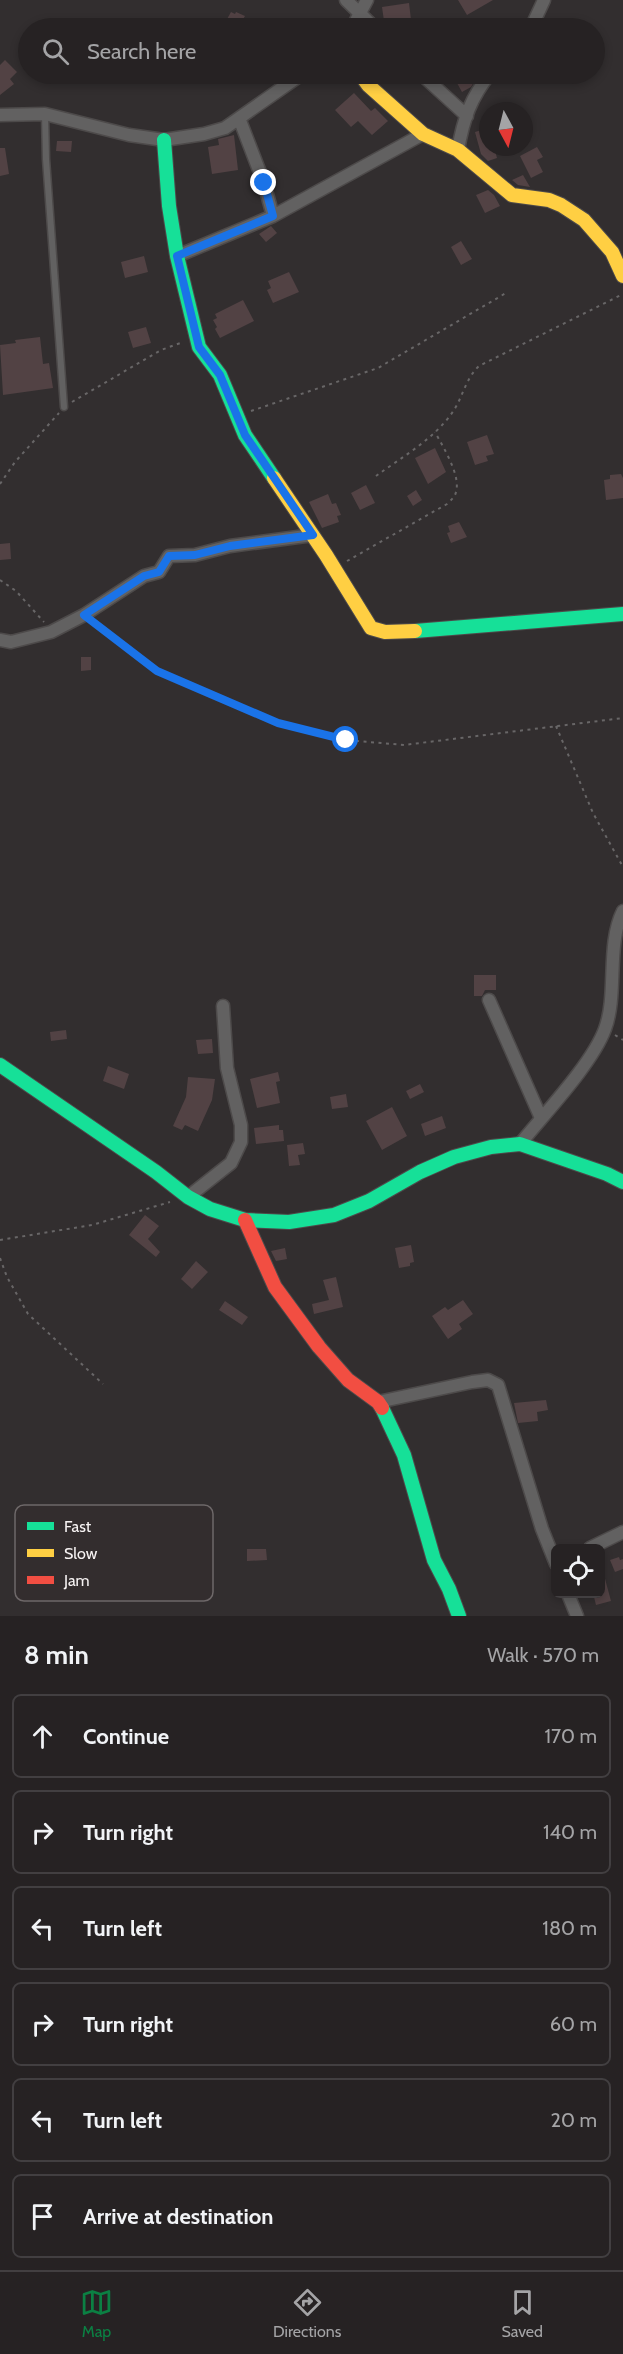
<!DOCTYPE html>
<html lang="en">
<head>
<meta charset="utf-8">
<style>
	body { margin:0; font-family:Cabin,sans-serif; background:#2e2a2b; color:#f1f3f6 }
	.controls { position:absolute; right:18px; bottom:18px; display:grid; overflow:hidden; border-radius:9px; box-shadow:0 3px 9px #0003 }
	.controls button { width:54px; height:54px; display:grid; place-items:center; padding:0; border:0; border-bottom:2px solid #423f41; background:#262223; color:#f1f3f6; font:30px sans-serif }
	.compass { position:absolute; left:479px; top:102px; width:54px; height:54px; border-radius:50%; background:#262223; box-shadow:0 3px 9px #0003; rotate:173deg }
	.stop { position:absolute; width:18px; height:18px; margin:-14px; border:4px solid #1a73e8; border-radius:50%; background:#fff }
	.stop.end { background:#1a73e8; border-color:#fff; box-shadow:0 2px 6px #0008 }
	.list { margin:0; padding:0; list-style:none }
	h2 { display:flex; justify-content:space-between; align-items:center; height:78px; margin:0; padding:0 24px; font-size:26px }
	h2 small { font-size:20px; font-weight:400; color:#a4a4a6 }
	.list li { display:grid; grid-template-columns:39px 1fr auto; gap:18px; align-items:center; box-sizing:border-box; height:84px; margin:0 12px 12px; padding:0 12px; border:2px solid #423f41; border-radius:9px }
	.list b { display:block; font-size:22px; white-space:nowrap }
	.list em { font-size:20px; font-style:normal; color:#a4a4a6 }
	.icon { flex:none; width:33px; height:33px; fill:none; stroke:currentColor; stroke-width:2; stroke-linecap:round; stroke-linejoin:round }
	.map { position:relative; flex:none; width:623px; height:1616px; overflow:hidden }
	.search { position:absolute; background:#262223; box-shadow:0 3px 9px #0003; left:18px; right:18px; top:18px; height:66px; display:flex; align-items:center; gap:15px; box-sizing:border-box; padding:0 21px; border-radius:33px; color:#a4a4a6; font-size:22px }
	.sheet { height:654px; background:#262223 }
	nav { display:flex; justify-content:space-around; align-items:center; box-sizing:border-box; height:84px; border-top:2px solid #423f41; background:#262223; font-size:16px; color:#a4a4a6 }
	nav a { display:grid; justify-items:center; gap:3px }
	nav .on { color:#0b8043 }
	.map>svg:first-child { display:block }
	.building { fill:#524244 }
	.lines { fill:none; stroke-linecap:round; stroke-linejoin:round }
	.lane-casing { stroke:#4d4a4a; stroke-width:9 }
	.street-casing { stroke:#4d4a4a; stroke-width:15 }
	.fast-casing { stroke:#4d4a4a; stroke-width:16 }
	.slow-casing { stroke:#4d4a4a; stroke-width:16 }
	.jam-casing { stroke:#4d4a4a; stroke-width:16 }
	.path { stroke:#686667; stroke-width:2; stroke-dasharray:3 4.5; stroke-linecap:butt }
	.lane { stroke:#626161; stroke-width:6 }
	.street { stroke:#626161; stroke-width:12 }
	.fast { stroke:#16e098; stroke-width:14 }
	.slow { stroke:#ffcf43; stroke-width:14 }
	.jam { stroke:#f24e42; stroke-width:14 }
	.route { stroke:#1a73e8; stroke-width:8 }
	.key { fill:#332d2e; stroke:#6e6869; stroke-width:1.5 }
	.key-label { font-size:16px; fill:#f7f3f3 }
</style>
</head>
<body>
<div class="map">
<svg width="623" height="1616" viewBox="0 0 623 1616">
	<rect width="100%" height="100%" fill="#322e2f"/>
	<path class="building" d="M458,0h35l-26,15z
		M409,3l3,25h-27l-3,-21z
		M231,12l4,2 1,-2 9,4 -7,12h-16z
		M5,60l12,12 -7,7 4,5 -14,11v-30z
		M452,74h20l3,6 -4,7 -9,5z
		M354,93l17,18 4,-3 13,13 -16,14 -14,-14 -7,6 -16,-17z
		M488,128v19h6l3,11 -9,3 -7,-7 -6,-22z
		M234,135l4,35 -26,4 -4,-27 11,-2 -1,-6z
		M57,141h15l-1,11 -15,-1z
		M537,147l6,10 -6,3 6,12 -12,6 -11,-22z
		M0,148h5l4,26 -9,2z
		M523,175l7,12 -12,-2 -6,-5z
		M488,190l6,5 6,11 -15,7 -9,-18z
		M271,226l6,7 -11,9 -7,-8z
		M461,241l11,18 -11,6 -10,-18z
		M144,256l4,16 -23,6 -4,-16z
		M289,272l10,20 -26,11 -6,-13 4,-2 -3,-7z
		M243,300l11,21 -34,17 -5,-9 2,-2 -4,-7 4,-2 -2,-4z
		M146,327l5,16 -18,5 -5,-16z
		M40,337l3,27 6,-1 4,25 -50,7 -3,-50 16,-2 -1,-3z
		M487,435l7,19 -8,2 2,5 -13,4 -8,-23z
		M435,448l11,24 -18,12 -13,-26z
		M621,474l2,4v20l-17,2 -2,-20 6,-1v-4z
		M366,485l9,18 -15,7 -9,-17z
		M416,490l6,10 -9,6 -6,-10z
		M328,494l4,10 4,-1 5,12 -4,1 2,6 -17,6 -13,-26z
		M459,522l8,15 -16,6 -4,-10 3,-1 -2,-6z
		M10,543l1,16 -11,1v-16z
		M81,657h10v13l-10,1z
		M474,975h22v15h-11l-3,6h-8z
		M66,1030l1,9 -16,2 -1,-9z
		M212,1039l1,14 -15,1 -2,-14z
		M108,1066l21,8 -5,15 -21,-8z
		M278,1072l2,9 -4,1 4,21 -23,5 -7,-29z
		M188,1077l27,2 -3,21 -14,31 -13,-6 -3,5 -9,-4 13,-29z
		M420,1084l4,8 -14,7 -4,-8z
		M346,1094l2,13 -16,2 -2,-12z
		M392,1107l15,29 -25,14 -16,-29z
		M442,1116l4,12 -21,8 -4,-12z
		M279,1125v5h4l1,11 -28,3 -2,-16z
		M303,1143l2,11 -7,1 2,10 -11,1 -2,-21z
		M145,1215l14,11 -11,13 12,13 -4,5 -27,-22z
		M411,1245l3,17 -4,1v3l-11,2 -4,-20z
		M285,1248l2,11 -11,2 -5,-10z
		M196,1261l12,11 -16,17 -11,-10z
		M336,1277l7,30 -29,7 -2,-10 17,-4 -6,-20z
		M463,1300l10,14 -14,10 3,5 -14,10 -16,-23 13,-9 3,3z
		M225,1301l23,16 -6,8 -23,-15z
		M546,1400l2,10 -11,2 1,9 -20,2 -4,-20z
		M247,1549h19l1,11 -20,1z
		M619,1557l1,3 3,-1v10l-8,3 -5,-12z
		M604,1575l7,26 -15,4 -3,-12h7v-17z"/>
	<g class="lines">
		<g class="lane-casing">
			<path id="lane" d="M45,115l1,44 18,248"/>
		</g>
		<g class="street-casing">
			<path id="street" d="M346,0l29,28
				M352,28l15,-28
				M531,28l13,-28
				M421,74l46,42
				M0,115l45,-1 84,21 35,5 40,-6 21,-6 77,-54
				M239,118l25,65 9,33
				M458,150c5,-30 13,-53 32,-76
				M177,256l96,-40 150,-82
				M0,640l11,2 40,-10 33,-17 60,-39 15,-4 10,-16 26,-1 35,-9 83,-11
				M489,1000l52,118
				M520,1144c25,-31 72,-80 85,-115 13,-35 1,-84 18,-118
				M188,1197l43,-34 10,-21v-17l-14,-57 -4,-62
				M378,1402l94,-20 16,-2 10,5 44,144 14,35
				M590,1548l33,-16
				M568,1594l9,22"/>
		</g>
		<g class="fast-casing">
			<path id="fast" d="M164,140l5,66 8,50 22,91 21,28 25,60 29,43
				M415,631l208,-17
				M0,1065l156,107 32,25 22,12 35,11 44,2 45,-7 35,-14 51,-29 34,-15 37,-10 29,-3 87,30 16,8
				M382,1408l22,47 30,105 15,29 10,27"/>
		</g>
		<g class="slow-casing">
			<path id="slow" d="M360,74l8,11 55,49 35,16 54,45 37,5 12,5 23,15 28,32 11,24
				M274,478l52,77 45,73 14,4 30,-1"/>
		</g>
		<g class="jam-casing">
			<path id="jam" d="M245,1220l30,67 44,60 29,33 30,22 4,6"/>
		</g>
		<path class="path" d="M72,402l89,-52 22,-8
			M251,411l127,-43 128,-75
			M376,476c26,-19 60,-38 78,-66 9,-14 12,-32 25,-44l144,-72
			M0,484l15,-22 44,-49
			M347,561l100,-57c4,-4 8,-7 9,-12 5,-17 -13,-45 -21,-60
			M0,580l16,11 28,31
			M93,622l64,49 121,52 68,17 58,5 219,-27
			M556,726l37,87 30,54
			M615,1035l8,5
			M0,1240l92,-15 78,-23
			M0,1258l7,19 21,37 75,70"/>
		<use href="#lane" class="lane"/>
		<use href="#street" class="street"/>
		<use href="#fast" class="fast"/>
		<use href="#slow" class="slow"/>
		<use href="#jam" class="jam"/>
	</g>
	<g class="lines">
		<path class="route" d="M264,183l9,33 -96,40 22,91 21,28 25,60 68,100 -83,11 -35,9 -26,1 -10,16 -15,4 -60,39 73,56 121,52 68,17"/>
	</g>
	<rect x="15" y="1505" width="198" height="96" rx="9" class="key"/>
	<rect x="27" y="1522" width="27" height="8" fill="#16e098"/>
	<rect x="27" y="1549" width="27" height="8" fill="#ffcf43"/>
	<rect x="27" y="1576" width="27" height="8" fill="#f24e42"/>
	<g class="key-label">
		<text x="64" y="1532">Fast</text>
		<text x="64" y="1559">Slow</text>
		<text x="64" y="1586">Jam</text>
	</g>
</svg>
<div class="controls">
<button><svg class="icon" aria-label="locate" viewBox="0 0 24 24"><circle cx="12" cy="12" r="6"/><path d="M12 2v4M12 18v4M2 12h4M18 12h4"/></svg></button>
</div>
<svg class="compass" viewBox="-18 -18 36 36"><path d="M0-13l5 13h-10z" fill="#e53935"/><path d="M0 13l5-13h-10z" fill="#a4a4a6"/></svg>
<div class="stop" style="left:346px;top:740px"></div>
<div class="stop end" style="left:264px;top:183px"></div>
<div class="search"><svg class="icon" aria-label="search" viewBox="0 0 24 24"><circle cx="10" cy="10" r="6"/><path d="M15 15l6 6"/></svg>Search here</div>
</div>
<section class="sheet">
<h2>8 min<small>Walk · 570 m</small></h2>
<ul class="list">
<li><svg class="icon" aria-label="ahead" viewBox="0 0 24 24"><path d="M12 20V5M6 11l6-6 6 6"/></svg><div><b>Continue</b></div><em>170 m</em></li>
<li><svg class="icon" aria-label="right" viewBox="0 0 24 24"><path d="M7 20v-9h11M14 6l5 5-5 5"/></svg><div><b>Turn right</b></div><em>140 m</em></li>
<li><svg class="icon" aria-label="left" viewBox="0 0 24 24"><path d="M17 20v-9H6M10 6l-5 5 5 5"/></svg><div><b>Turn left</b></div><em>180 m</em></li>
<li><svg class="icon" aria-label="right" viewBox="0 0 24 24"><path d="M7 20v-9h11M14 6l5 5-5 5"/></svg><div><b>Turn right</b></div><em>60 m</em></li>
<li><svg class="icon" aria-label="left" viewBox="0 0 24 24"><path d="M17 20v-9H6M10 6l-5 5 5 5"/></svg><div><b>Turn left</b></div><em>20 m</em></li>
<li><svg class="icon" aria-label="arrive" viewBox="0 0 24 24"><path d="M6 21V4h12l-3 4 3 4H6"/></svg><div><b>Arrive at destination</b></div></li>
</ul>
</section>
<nav>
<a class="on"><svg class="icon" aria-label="map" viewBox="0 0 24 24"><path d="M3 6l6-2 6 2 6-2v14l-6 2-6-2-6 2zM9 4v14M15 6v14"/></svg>Map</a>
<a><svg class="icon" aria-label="directions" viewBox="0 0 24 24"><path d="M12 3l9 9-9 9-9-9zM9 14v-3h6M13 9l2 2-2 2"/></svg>Directions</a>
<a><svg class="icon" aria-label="saved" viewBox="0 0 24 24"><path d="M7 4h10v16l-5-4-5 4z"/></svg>Saved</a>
</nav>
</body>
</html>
